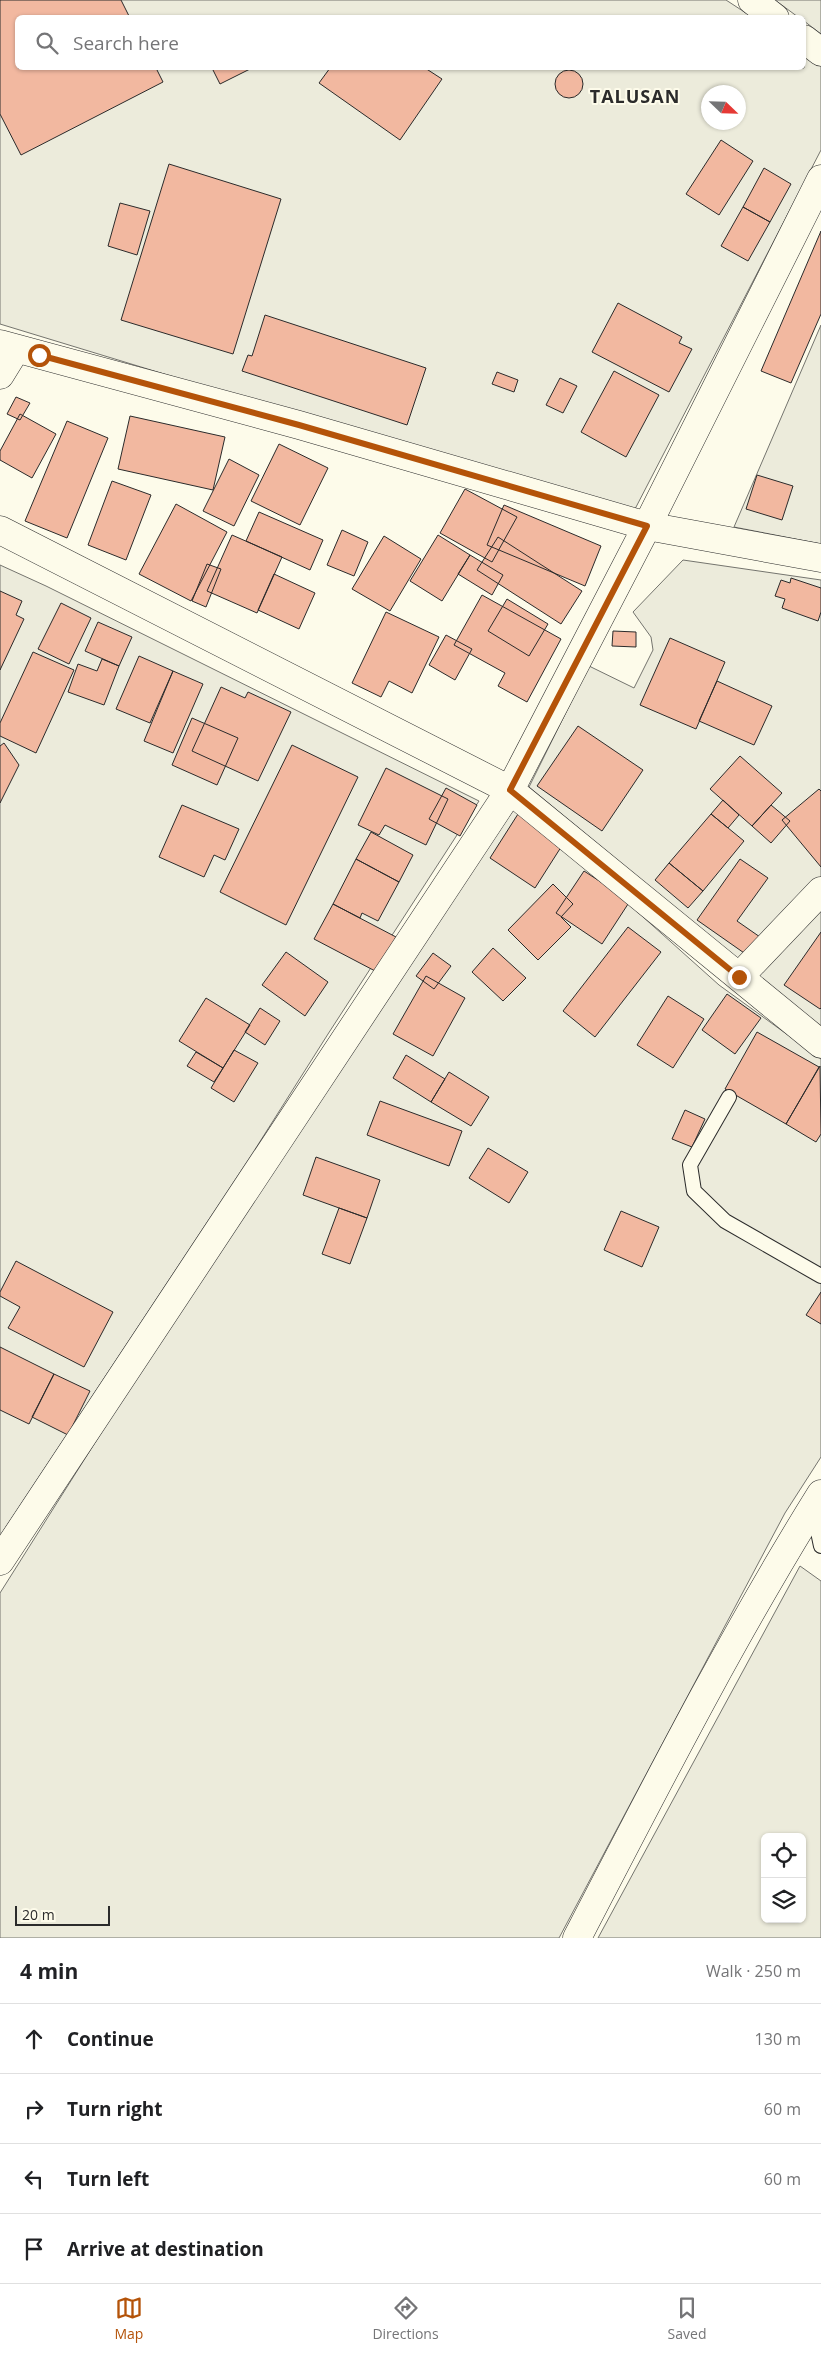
<!DOCTYPE html>
<html lang="en">
<head>
<meta charset="utf-8">
<style>
	body { margin:0; font-family:"Open Sans",sans-serif; background:#f6f6f6; color:#202124 }
	.controls { position:absolute; right:15px; bottom:15px; display:grid; overflow:hidden; border-radius:8px; box-shadow:0 1px 4px #0004 }
	.controls button { width:45px; height:45px; display:grid; place-items:center; padding:0; border:0; border-bottom:1px solid #e0e0e0; background:#fff; color:#202124; font:25px sans-serif }
	.compass { position:absolute; left:701px; top:85px; width:45px; height:45px; border-radius:50%; background:#fff; box-shadow:0 1px 4px #0004; rotate:113deg }
	.scale { position:absolute; left:15px; bottom:12px; width:95px; box-sizing:border-box; padding-left:5px; border:2px solid #2b2b2b; border-top:0; font-size:14px; line-height:18px; white-space:nowrap; color:#2b2b2b; -webkit-text-stroke:4px #fdfbea; paint-order:stroke }
	.stop { position:absolute; width:15px; height:15px; margin:-11px; border:4px solid #b45309; border-radius:50%; background:#fff }
	.stop.end { background:#b45309; border-color:#fff; box-shadow:0 1px 5px #0008 }
	.list { margin:0; padding:0; list-style:none }
	h2 { display:flex; justify-content:space-between; align-items:center; height:65px; margin:0; padding:0 20px; font-size:21px }
	h2 small { font-size:16px; font-weight:400; color:#757577 }
	.list li { display:grid; grid-template-columns:32px 1fr auto; gap:15px; align-items:center; box-sizing:border-box; height:70px; padding:0 20px; border-top:1px solid #e0e0e0 }
	.list b { display:block; font-size:19px; white-space:nowrap }
	.list em { font-size:16px; font-style:normal; color:#757577 }
	.icon { flex:none; width:28px; height:28px; fill:none; stroke:currentColor; stroke-width:2; stroke-linecap:round; stroke-linejoin:round }
	.map { position:relative; flex:none; width:821px; height:1938px; overflow:hidden }
	.search { position:absolute; background:#fff; box-shadow:0 1px 4px #0004; left:15px; right:15px; top:15px; height:55px; display:flex; align-items:center; gap:12px; box-sizing:border-box; padding:0 18px; border-radius:8px; color:#757577; font-size:19px }
	.sheet { height:345px; background:#fff }
	nav { display:flex; justify-content:space-around; align-items:center; box-sizing:border-box; height:70px; border-top:1px solid #e0e0e0; background:#fff; font-size:14px; color:#757577 }
	nav a { display:grid; justify-items:center; gap:2px }
	nav .on { color:#b45309 }
	.map>svg:first-child { display:block }
	.green { fill:#ecebdb; stroke:#74746e; fill-rule:evenodd }
	.building { fill:#f2b8a0; stroke:#2b2b2b }
	.lines { fill:none; stroke-linecap:round; stroke-linejoin:round }
	.service-casing { stroke:#2b2b2b; stroke-width:16 }
	.minor-casing { stroke:#2b2b2b; stroke-width:29 }
	.service { stroke:#fdfbea; stroke-width:14 }
	.minor { stroke:#fdfbea; stroke-width:28 }
	.route { stroke:#b45309; stroke-width:6 }
	.labels { text-anchor:middle; dominant-baseline:central; stroke-width:4; stroke-linejoin:round; paint-order:stroke }
	.district-label { font-size:18px; font-weight:bold; letter-spacing:1px; fill:#2b2b2b; stroke:#fdfbea }
</style>
</head>
<body>
<div class="map">
<svg width="821" height="1938" viewBox="0 0 821 1938">
	<rect width="100%" height="100%" fill="#fdfbea"/>
	<path class="green" d="M0,0h726l26,17 -734,1v50h786v-15l17,12v85l-186,359 -15,4 -620,-189zM708,92h30v30h-30z
		M775,0h46v34l-17,-13v-3l-6,-1z
		M821,325v219l-87,-17z
		M683,560l138,20v449l-292,-242 60,-121 45,22 19,-38 -2,-13 -18,-25z
		M0,565l46,21 433,215 -151,233 -74,117 -254,385z
		M514,809l61,47 144,129 102,74v398l-36,56 -226,425h-559v-345l242,-383z
		M800,1566l21,15v357h-223zM765,1837h37v82h-37z"/>
	<path class="building" d="M0,0h121l9,18h-112v50h138l7,14 -142,73 -21,-41z
		M212,68h37l1,1 -30,15z
		M330,68h95l17,11 -42,61 -81,-57z
		M555 84a14 14 0 1 1 28 0a14 14 0 1 1-28 0Z
		M721,140l32,21 -34,54 -33,-21z
		M169,164l112,35 -48,155 -112,-34z
		M764,168l27,16 -21,38 -27,-15z
		M120,203l30,8 -13,44 -29,-9z
		M743,207l27,15 -22,39 -27,-15z
		M821,231v83l-30,69 -30,-12z
		M618,303l64,34 -3,6 13,6 -23,43 -77,-40z
		M265,315l161,53 -19,57 -165,-54 6,-16 4,1z
		M614,371l45,24 -33,62 -45,-25z
		M497,372l21,8 -4,12 -22,-8z
		M560,378l17,8 -14,27 -17,-8z
		M16,397l14,6 -10,17 -13,-6z
		M20,414l36,20 -24,44 -32,-18v-9z
		M130,416l95,21 -12,53 -95,-21z
		M67,421l41,17 -41,100 -42,-17z
		M279,444l49,24 -28,57 -49,-24z
		M229,459l30,16 -25,51 -31,-15z
		M757,475l36,11 -11,34 -36,-11z
		M112,481l39,14 -25,65 -38,-15z
		M465,489l52,28 -25,45 -52,-29z
		M176,504l51,28 -36,69 -52,-27z
		M504,505l97,41 -16,40 -98,-41z
		M259,512l64,28 -13,30 -64,-29z
		M342,530l26,12 -14,34 -27,-11z
		M232,535l50,22 -25,56 -50,-22z
		M438,535l32,20 -28,46 -32,-20z
		M384,536l37,23 -31,52 -38,-22z
		M498,537l84,54 -21,33 -84,-54z
		M470,555l33,20 -11,20 -34,-21z
		M207,564l14,5 -15,38 -14,-6z
		M274,574l41,19 -16,36 -41,-19z
		M791,578l30,10v24l-3,9 -36,-13 3,-9 -10,-3 6,-16 9,3z
		M0,591l22,10 -6,14 8,4 -24,51z
		M482,595l79,44 -34,63 -29,-16 7,-13 -51,-28z
		M507,599l41,25 -19,32 -41,-25z
		M61,603l30,15 -22,46 -31,-15z
		M386,612l53,25 -27,56 -23,-12 -8,16 -29,-14z
		M98,622l34,15 -13,29 -34,-15z
		M613,631l23,1v15l-24,-1z
		M446,635l26,14 -17,31 -26,-15z
		M670,638l55,24 -29,67 -56,-24z
		M33,652l41,18 -38,83 -36,-17v-13z
		M139,656l34,15 -23,52 -34,-14z
		M102,659l17,7 -15,39 -36,-13 10,-28 19,7z
		M173,671l30,13 -30,69 -29,-12z
		M717,681l55,25 -18,39 -55,-24z
		M221,687l24,11 3,-6 43,20 -33,69 -66,-30z
		M192,718l46,20 -21,47 -45,-20z
		M578,726l65,44 -41,61 -65,-45z
		M4,743l15,22 -19,38v-57z
		M292,745l66,32 -72,148 -66,-33z
		M740,756l42,37 -30,33 -42,-37z
		M386,768l62,31 -22,46 -41,-20 -6,10 -21,-10z
		M446,788l31,17 -17,31 -31,-17z
		M819,789l2,2v76l-39,-47z
		M723,800l16,15 -11,13 -17,-14z
		M182,805l57,24 -14,31 -11,-5 -10,22 -45,-20z
		M771,805l19,16 -19,22 -19,-17z
		M518,814l45,30 -28,44 -45,-30z
		M711,814l33,27 -41,50 -34,-28z
		M371,832l42,23 -14,27 -43,-23z
		M356,859l43,23 -21,39 -16,-8 -2,5 -27,-14z
		M740,859l28,19 -31,43 23,16 -13,18 -50,-35z
		M669,863l34,28 -15,17 -33,-28z
		M584,871l46,30 -28,43 -46,-31z
		M553,884l20,20 -12,13 10,10 -33,33 -30,-30z
		M333,904l63,33 -19,35 -63,-33z
		M628,927l33,25 -66,85 -32,-26z
		M821,932v76l-1,1 -36,-24z
		M493,948l33,30 -23,23 -31,-29z
		M286,952l42,30 -23,34 -43,-31z
		M433,953l18,13 -17,23 -18,-13z
		M426,976l39,22 -32,58 -40,-22z
		M727,994l34,24 -26,36 -33,-24z
		M668,996l36,23 -31,49 -36,-23z
		M206,998l44,27 -27,43 -44,-27z
		M260,1008l20,13 -15,24 -20,-13z
		M757,1032l62,35 -33,57 -61,-35z
		M234,1050l24,13 -24,39 -23,-14z
		M196,1052l27,16 -9,14 -27,-16z
		M406,1055l39,24 -14,23 -38,-24z
		M820,1066l1,68 -5,8 -30,-18z
		M449,1072l40,25 -18,29 -40,-24z
		M380,1101l82,30 -13,35 -82,-31z
		M685,1110l20,9 -13,28 -20,-8z
		M488,1148l40,24 -19,31 -40,-25z
		M316,1157l64,23 -13,38 -64,-23z
		M339,1208l28,10 -17,46 -28,-10z
		M621,1211l38,16 -17,40 -38,-17z
		M16,1261l97,51 -29,55 -76,-39 12,-21 -20,-11v-4z
		M821,1292v32l-15,-9z
		M0,1347l54,27 -25,50 -29,-14z
		M54,1374l36,17 -22,44 -36,-18z"/>
	<g class="lines">
		<g class="service-casing">
			<path id="service" d="M729,1097l-39,68 4,26 31,30 96,55
				M813,1508l8,38"/>
		</g>
		<g class="minor-casing">
			<path id="minor" d="M752,0l23,18
				M804,39l17,13
				M0,344l299,81 348,101 174,32
				M0,375l16,-26
				M0,530l510,260 311,254
				M739,977l82,-86
				M0,1561l510,-771 137,-264 174,-347
				M577,1938c78,-150 154,-300 244,-444"/>
		</g>
		<use href="#service" class="service"/>
		<use href="#minor" class="minor"/>
	</g>
	<g class="lines">
		<path class="route" d="M39,355l260,70 348,101 -137,264 229,187"/>
	</g>
	<g class="labels">
		<g class="district-label">
			<text x="635" y="96">TALUSAN</text>
		</g>
	</g>
</svg>
<div class="controls">
<button><svg class="icon" aria-label="locate" viewBox="0 0 24 24"><circle cx="12" cy="12" r="6"/><path d="M12 2v4M12 18v4M2 12h4M18 12h4"/></svg></button>
<button><svg class="icon" aria-label="layers" viewBox="0 0 24 24"><path d="M12 4l9 5-9 5-9-5zM3 14l9 5 9-5"/></svg></button>
</div>
<svg class="compass" viewBox="-18 -18 36 36"><path d="M0-13l5 13h-10z" fill="#e53935"/><path d="M0 13l5-13h-10z" fill="#757577"/></svg>
<div class="scale">20 m</div>
<div class="stop" style="left:39px;top:355px"></div>
<div class="stop end" style="left:739px;top:977px"></div>
<div class="search"><svg class="icon" aria-label="search" viewBox="0 0 24 24"><circle cx="10" cy="10" r="6"/><path d="M15 15l6 6"/></svg>Search here</div>
</div>
<section class="sheet">
<h2>4 min<small>Walk · 250 m</small></h2>
<ul class="list">
<li><svg class="icon" aria-label="ahead" viewBox="0 0 24 24"><path d="M12 20V5M6 11l6-6 6 6"/></svg><div><b>Continue</b></div><em>130 m</em></li>
<li><svg class="icon" aria-label="right" viewBox="0 0 24 24"><path d="M7 20v-9h11M14 6l5 5-5 5"/></svg><div><b>Turn right</b></div><em>60 m</em></li>
<li><svg class="icon" aria-label="left" viewBox="0 0 24 24"><path d="M17 20v-9H6M10 6l-5 5 5 5"/></svg><div><b>Turn left</b></div><em>60 m</em></li>
<li><svg class="icon" aria-label="arrive" viewBox="0 0 24 24"><path d="M6 21V4h12l-3 4 3 4H6"/></svg><div><b>Arrive at destination</b></div></li>
</ul>
</section>
<nav>
<a class="on"><svg class="icon" aria-label="map" viewBox="0 0 24 24"><path d="M3 6l6-2 6 2 6-2v14l-6 2-6-2-6 2zM9 4v14M15 6v14"/></svg>Map</a>
<a><svg class="icon" aria-label="directions" viewBox="0 0 24 24"><path d="M12 3l9 9-9 9-9-9zM9 14v-3h6M13 9l2 2-2 2"/></svg>Directions</a>
<a><svg class="icon" aria-label="saved" viewBox="0 0 24 24"><path d="M7 4h10v16l-5-4-5 4z"/></svg>Saved</a>
</nav>
</body>
</html>
